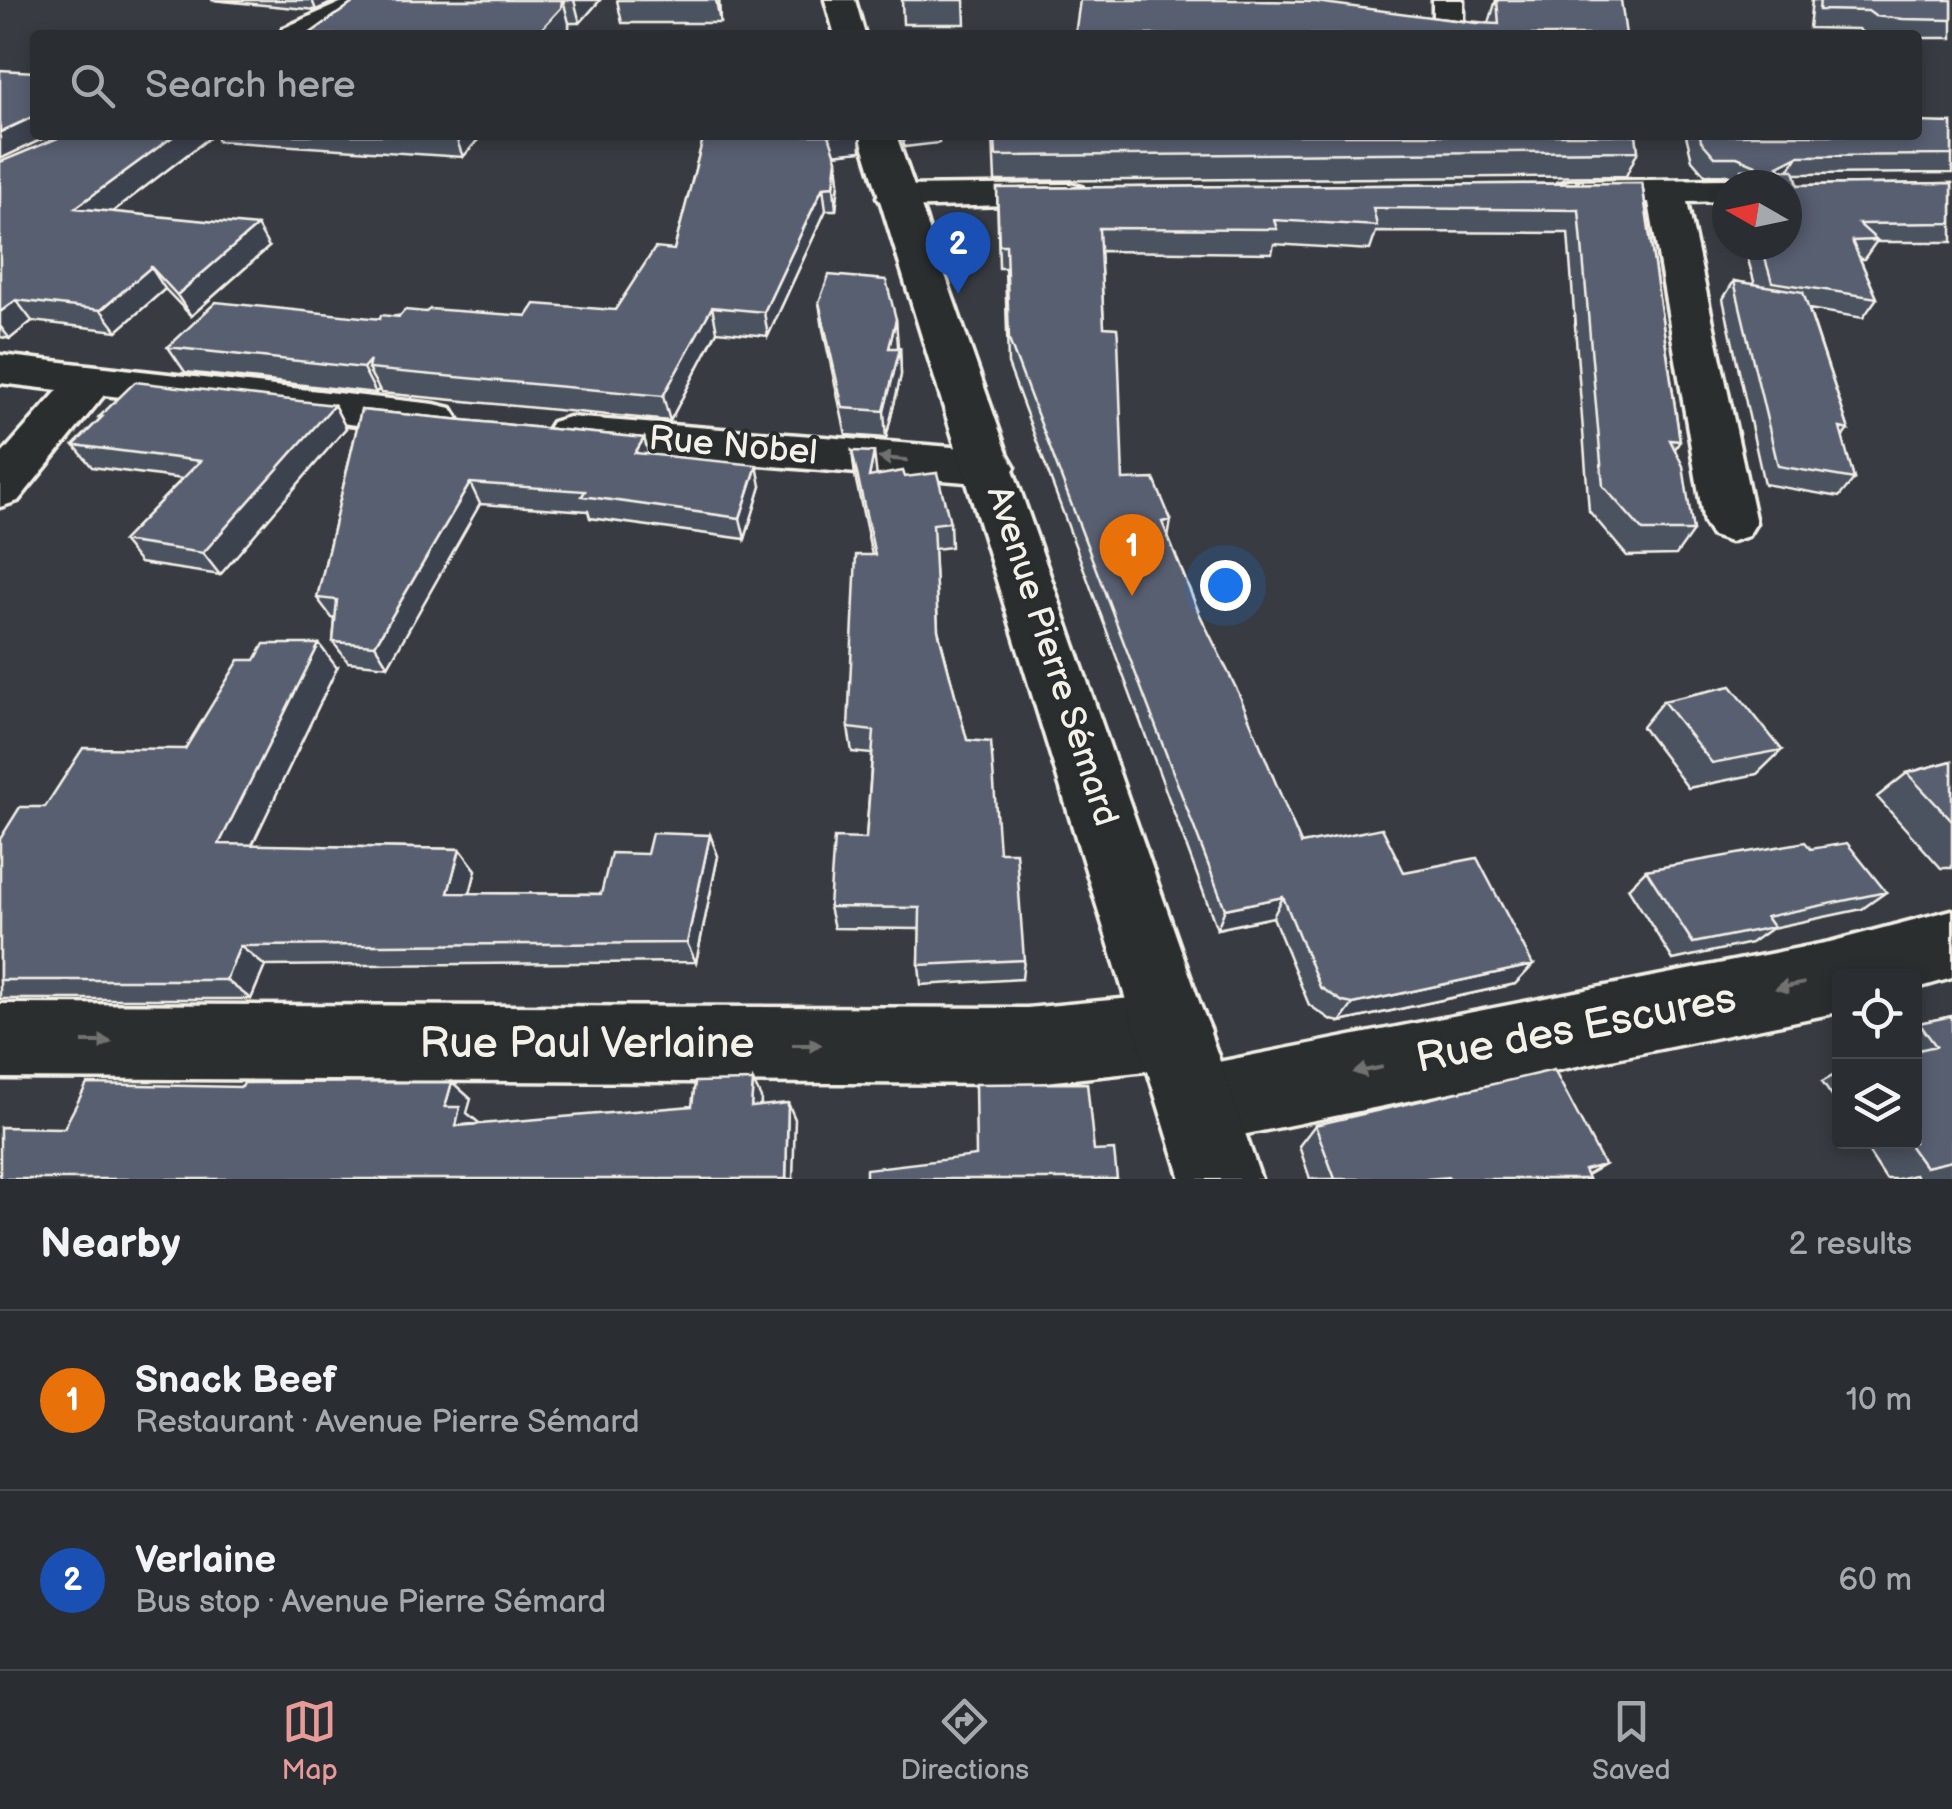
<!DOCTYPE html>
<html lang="en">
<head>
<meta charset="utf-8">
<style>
	body { margin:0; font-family:"Balsamiq Sans",sans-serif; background:#36393e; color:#f1f3f6 }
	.controls { position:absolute; right:30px; bottom:30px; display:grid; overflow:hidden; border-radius:10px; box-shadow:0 5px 15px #0003 }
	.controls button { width:90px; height:90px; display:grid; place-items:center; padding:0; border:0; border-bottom:2px solid #46494d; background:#2a2d32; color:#f1f3f6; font:50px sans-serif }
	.compass { position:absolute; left:1712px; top:170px; width:90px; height:90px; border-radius:50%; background:#2a2d32; box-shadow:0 5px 15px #0003; rotate:279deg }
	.you { position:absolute; left:1225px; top:585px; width:35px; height:35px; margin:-25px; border:8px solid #fff; border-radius:50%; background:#1a73e8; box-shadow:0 0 0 15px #1a73e833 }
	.badge { display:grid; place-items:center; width:65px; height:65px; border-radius:50%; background:#e69b98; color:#fff; font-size:32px; font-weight:700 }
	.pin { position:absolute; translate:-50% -82px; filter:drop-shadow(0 2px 5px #0008) }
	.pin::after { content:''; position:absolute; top:52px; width:35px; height:30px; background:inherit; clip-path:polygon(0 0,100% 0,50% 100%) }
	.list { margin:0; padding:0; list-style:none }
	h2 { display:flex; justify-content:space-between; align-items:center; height:130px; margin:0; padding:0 40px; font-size:42px }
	h2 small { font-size:32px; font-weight:400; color:#a5a8ac }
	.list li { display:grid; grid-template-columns:65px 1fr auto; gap:30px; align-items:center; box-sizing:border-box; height:180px; padding:0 40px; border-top:2px solid #46494d }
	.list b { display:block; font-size:38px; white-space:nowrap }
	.list p { margin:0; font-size:32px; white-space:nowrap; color:#a5a8ac }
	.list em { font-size:32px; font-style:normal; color:#a5a8ac }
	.icon { flex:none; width:55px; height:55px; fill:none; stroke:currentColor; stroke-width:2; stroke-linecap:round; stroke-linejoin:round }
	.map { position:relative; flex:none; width:1952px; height:1179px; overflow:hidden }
	.search { position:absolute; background:#2a2d32; box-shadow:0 5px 15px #0003; left:30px; right:30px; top:30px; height:110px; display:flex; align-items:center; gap:25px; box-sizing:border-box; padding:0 35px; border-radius:10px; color:#a5a8ac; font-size:38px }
	.sheet { height:490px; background:#2a2d32 }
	nav { display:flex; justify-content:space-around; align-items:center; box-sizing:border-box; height:140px; border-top:2px solid #46494d; background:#2a2d32; font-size:28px; color:#a5a8ac }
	nav a { display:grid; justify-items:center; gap:5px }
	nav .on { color:#e69b98 }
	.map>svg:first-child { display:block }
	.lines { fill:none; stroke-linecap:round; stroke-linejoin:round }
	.street-casing { stroke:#f4f1e8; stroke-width:7 }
	.primary-casing { stroke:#f4f1e8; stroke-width:7 }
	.street { fill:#2a2d2e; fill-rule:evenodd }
	.primary { fill:#2a2d2e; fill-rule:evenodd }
	.wall { fill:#4c5261; stroke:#f4f1e8; stroke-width:2.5 }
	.shaded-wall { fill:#3e424f; stroke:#f4f1e8; stroke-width:2.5 }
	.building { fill:#585f71; stroke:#f4f1e8; stroke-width:2.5 }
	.oneway { fill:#71726f }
	.labels { text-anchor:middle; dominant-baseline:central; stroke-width:8; stroke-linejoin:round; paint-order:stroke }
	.street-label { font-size:35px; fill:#f4f1e8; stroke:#2a2d2e }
	.near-street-label { font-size:42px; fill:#f4f1e8; stroke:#2a2d2e }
</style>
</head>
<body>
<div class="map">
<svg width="1952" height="1179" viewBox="0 0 1952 1179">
	<rect width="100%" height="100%" fill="#383c42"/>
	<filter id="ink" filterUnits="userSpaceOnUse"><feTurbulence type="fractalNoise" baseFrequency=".01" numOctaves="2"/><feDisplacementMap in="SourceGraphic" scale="20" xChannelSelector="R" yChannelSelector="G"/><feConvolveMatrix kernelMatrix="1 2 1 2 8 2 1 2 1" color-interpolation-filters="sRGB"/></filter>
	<g filter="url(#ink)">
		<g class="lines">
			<g class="street-casing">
				<path id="street" d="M347,0h39l-5,6 -61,29h-40l4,-7z
					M1433,0h30v29l-4,6h-22l-4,-6z
					M1727,179l15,6h-15v16l-40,1 69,321 -8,13 -18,6 -18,-6 -8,-13 -55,-321 -92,-2 -6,-8 6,-8 13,-3z
					M1069,184l13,3 6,8 -6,8 -186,5 -13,-3 -6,-8 6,-8 13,-3z
					M0,355l434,49 17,4 7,11 -7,11 -17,4 -330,-39 -86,106 -18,6v-51l58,-66 -58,-7z
					M569,417l421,33 18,5 7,12 -7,12 -18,5 -421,-35 -17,-5 -7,-11 7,-11z
					M1952,910v68l-38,11v-13h-74v35l-10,3 -632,130 -27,-12 -12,-27 12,-27 27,-12 632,-124z
					M1174,994l26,11 11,26 -11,26 -26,11 -147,16 -1027,-6v-74l1027,4z"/>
			</g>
			<g class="primary-casing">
				<path id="primary" d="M825,0h30l10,35h-30z
					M860,135h36l365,1044h-80z"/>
			</g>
			<use href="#street" class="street"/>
			<use href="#primary" class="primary"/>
		</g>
		<path class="wall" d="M211,0h127l-22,10z
			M357,0h243l-20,23h-11v12h-261z
			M617,0h102l1,23h-98z
			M902,0h62l1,24h-62z
			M1496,0l130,35h-551l181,-34 233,22z
			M1812,0h140v38h-35v-3h-45l-8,-1 -6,-5 -49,-1z
			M1952,123v50l-157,1 3,11 154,-2v59h-76l-12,17h-4l17,39 -14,20 -54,-9 40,121 -7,8 12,41 -15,18 -75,-13 -41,-185 11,-18 21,4 -11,-40h43v-60h-54l3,-6 -9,-4h-22l-13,-15 -6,-25h231z
			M213,135l-101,77 157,35 -78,69 -26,-27 -48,42 -85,-10 -22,18 -10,-2v-175z
			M215,135h267l-19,22 -245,-16z
			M704,135h156l1,16 -26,3 4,28 -3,28h-10l-58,126 -51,-5 -47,90 -289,-28 -2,-4 -3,4 -191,-21 -17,-25 258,-35 101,4 88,-6 59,-60z
			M993,135h643l2,16 -12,25 -631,5z
			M1642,183l38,258 -5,8 18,82 -17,24 -49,1 -38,-45 -21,-278 -192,-1 -6,18 -96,-6 -2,9 -172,-2 4,76 19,153 45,57 31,76 102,231 103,28 129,93 -18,19 -175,38 -9,-2 -22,-15 -36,-88 -56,12 -209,-565 -3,-96h-6l-2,-80z
			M819,302l77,17 1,29h3l1,27 -15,63 -40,-3 -23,-106z
			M334,405l12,23 -126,147 -80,-12 -18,-22 60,-62 -90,-12 -18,-22 26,-26 -1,-2z
			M361,410l283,28 5,17 112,31 -16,53 -155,-21 -2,-7 -108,-7 -92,162 -40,-4 -15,-20 2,-23 -3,-1 -15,-20z
			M852,451l25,24 28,2 45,45 1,25 -17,2 4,81 29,110 32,112 25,108 -2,19 -101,6 -2,-20 1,-36 -86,-1 -5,-21 37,-68 6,-85 -20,-2 -4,-24 24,-173 -17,-79z
			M337,668l-85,177 208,4 16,21 -6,23 131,1 46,-40 63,-19 8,21 -22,106 -431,4 -14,33h-251v-160l45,-32 140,-58z
			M1663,701l119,49 -25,24 -69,14 -46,-61z
			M1952,761v107h-11l-64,-71 30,-24z
			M1811,849l75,43 -24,17 -90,19 -21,15 -78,17 -45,-72 18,-18z
			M1952,1016v163h-34l-3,-4 -17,4h-12l-24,-37h52v-116l5,-3z
			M1840,1072v36l-18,-26z
			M1315,1125l289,40 -18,10 2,4h-278l-11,-33z"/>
		<path class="shaded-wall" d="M312,0h26l-22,10z
			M562,0h1l6,23v12h-33z
			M574,0h26l-20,23z
			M716,0h3l1,23z
			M35,116v19h16l-51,24v-27z
			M175,135h38l-123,94 -15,-21z
			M455,135h27l-19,22z
			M829,135h31l1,16 -30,3z
			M903,135h36v8l-35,4z
			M1798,156l-11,18 -9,-8z
			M837,159l2,23 -3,28 -2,-24z
			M823,187l3,23 -58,126 -4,-24z
			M257,226l12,21 -78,69 -14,-21z
			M151,267l14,22 -48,42 -16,-21z
			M16,300l16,21 -22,18 -10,-13v-14z
			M712,307l5,24 -47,90 -7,-25z
			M896,319l2,27 -7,29 -2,-27z
			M900,348l1,27 -15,63 -2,-27z
			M370,360l-2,9 11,20 -3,4 -13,-25z
			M334,405l12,23 -126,147 -17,-22z
			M644,438l6,21 -15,-6z
			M874,452l3,26 -8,-1z
			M757,465l4,21 -16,53 -5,-21z
			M470,483l10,21 -92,162 -13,-21z
			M1171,520l-4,25 -5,-23z
			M319,644l18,24 -95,198 -23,-22z
			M710,835l8,21 -22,106 -9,-19z
			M460,849l16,21 -11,43 -17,-20z
			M1283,897l-10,20 -56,12 8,-20z
			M240,946l25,20 -14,33 -25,-19z
			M1533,965l-18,19 -175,38 13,-18z
			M753,1081l8,17 -1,25 -9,-16z
			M452,1082l19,17 -4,14 12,10 -23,3 -11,-19z
			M788,1103l7,16 -2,60h-7z
			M1604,1165l-24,14 4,-9z"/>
		<path class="building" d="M357,0h205l-1,8 -25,27h-228z
			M1080,0h175l1,1 60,1 160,21 23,1 -2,-24h124l5,35h-551z
			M1820,0h132v20l-49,-1 -28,-3 -7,-5 -49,-1z
			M0,70l35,2v44l-35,16z
			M1917,122l35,1v32l-154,1 -20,10 4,4h12l4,15 154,-2v40l-93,1 18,16 -25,1 25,57 -105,-16 -11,-37h26v-60h-48l2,-15 14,-1 1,-4 -19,-8h-22l-14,-16 -1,-6h217z
			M65,135h110l-100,73 182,18 -80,69 -26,-28 -50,43 -85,-10 -16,12v-150z
			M704,135h125l8,24 -3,27 -11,1 -59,125 -52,-5 -49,89 -295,-27 2,-9 -7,8 -195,-21 48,-45 164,17 1,-4 18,2 6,-7 21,2 4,-3 97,7 8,-12 80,6 40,-62 19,2z
			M995,135h641l2,16 -642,5z
			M1642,183l38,258 -10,-1 13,26 10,65h-50l-40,-45 -24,-276 -206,-2 4,18 -103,-6 3,9 -178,-1 5,99 13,1 1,10 5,142 31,-1 17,41 -9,2 37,91 40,81 62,150 81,-16 22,44 73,-14 56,107 -180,39 -10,-2 -23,-15 -37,-90 -58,12 -216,-569 -3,-95h-7l-2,-57z
			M829,275l57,5 10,39 -7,29h11l-16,63 -41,-3 -24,-106z
			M1734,281l69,11 46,138 -9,-2 14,51 -76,-13z
			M135,382l199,23 -131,148 -81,-12 78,-80 -126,-16 28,-28h-3z
			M361,410l283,28 -9,15 122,12 -17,53 -158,-22 3,-5 -115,-8 -95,162 -42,-3 4,-42 -20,-2z
			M852,451l22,1 -5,25 34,-6 2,6 32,-4 13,49 -17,2 5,106 29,110 24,2 8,110h17l8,108 -105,5 1,-57 -91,-1 5,-69 32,1 8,-108 -26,-3 8,-173h19z
			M264,644h55l-100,200 241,5 -12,44 153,1 10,-41 36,1 5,-21 58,2 -23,108 -447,3 -14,34h-226v-141l20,-32h25l38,-59 102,1 54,-89h16z
			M1731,686l51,64 -70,13 -49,-62z
			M1952,761v60l-45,-48z
			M1805,842l6,7 36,-6 39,49 -120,25 7,10 -80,16 -47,-73z
			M1952,1016v145l-27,6 -18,-25h7v-91l22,-5 -17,-23z
			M1554,1070l50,95 -20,5 4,9h-140v-2l-21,2h-92l-20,-54z
			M753,1081l-2,26 37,-4 -2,76h-786v-52l64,1 23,-44 155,3 2,-4 208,-1 -7,25h15l-4,19 236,-20 3,-24z
			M1087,1083l7,68 20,-1 3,29h-251v-10l110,-13 -1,-72z"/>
		<defs><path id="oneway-solid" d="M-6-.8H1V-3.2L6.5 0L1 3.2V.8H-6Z" transform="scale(2.5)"/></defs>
		<g class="oneway">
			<use href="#oneway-solid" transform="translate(893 459) rotate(-175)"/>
			<use href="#oneway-solid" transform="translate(1790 986) rotate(169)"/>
			<use href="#oneway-solid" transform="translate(97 1042)"/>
			<use href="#oneway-solid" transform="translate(807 1045)"/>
			<use href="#oneway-solid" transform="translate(1368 1070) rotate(169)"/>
		</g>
	</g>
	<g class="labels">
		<g class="street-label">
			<text transform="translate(733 446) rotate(5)">Rue Nobel</text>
			<text transform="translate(1052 656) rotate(72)">Avenue Pierre Sémard</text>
		</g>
		<g class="near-street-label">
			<text transform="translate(1576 1029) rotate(-11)">Rue des Escures</text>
			<text x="587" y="1044">Rue Paul Verlaine</text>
		</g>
	</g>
</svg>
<div class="controls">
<button><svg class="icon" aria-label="locate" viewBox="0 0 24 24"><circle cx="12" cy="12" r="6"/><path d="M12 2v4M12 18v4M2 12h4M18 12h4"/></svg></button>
<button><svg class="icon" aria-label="layers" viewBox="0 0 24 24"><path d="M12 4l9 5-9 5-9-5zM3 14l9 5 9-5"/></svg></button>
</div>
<svg class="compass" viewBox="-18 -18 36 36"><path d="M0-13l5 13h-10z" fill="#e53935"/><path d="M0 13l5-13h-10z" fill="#a5a8ac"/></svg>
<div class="you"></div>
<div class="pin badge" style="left:1132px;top:596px;background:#e8710a">1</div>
<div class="pin badge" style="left:958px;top:294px;background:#1a4fb4">2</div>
<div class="search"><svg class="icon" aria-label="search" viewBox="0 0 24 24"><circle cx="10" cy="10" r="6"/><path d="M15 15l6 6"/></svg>Search here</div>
</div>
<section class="sheet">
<h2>Nearby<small>2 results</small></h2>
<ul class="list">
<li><span class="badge" style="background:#e8710a">1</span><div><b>Snack Beef</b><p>Restaurant · Avenue Pierre Sémard</p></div><em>10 m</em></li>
<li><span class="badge" style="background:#1a4fb4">2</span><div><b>Verlaine</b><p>Bus stop · Avenue Pierre Sémard</p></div><em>60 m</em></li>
</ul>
</section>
<nav>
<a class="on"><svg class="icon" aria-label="map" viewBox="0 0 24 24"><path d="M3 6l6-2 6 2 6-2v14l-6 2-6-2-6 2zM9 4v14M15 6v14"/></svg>Map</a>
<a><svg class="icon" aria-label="directions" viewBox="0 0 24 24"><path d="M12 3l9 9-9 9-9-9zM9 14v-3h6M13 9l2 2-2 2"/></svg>Directions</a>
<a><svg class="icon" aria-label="saved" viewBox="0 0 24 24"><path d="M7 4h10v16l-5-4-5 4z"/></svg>Saved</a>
</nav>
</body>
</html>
